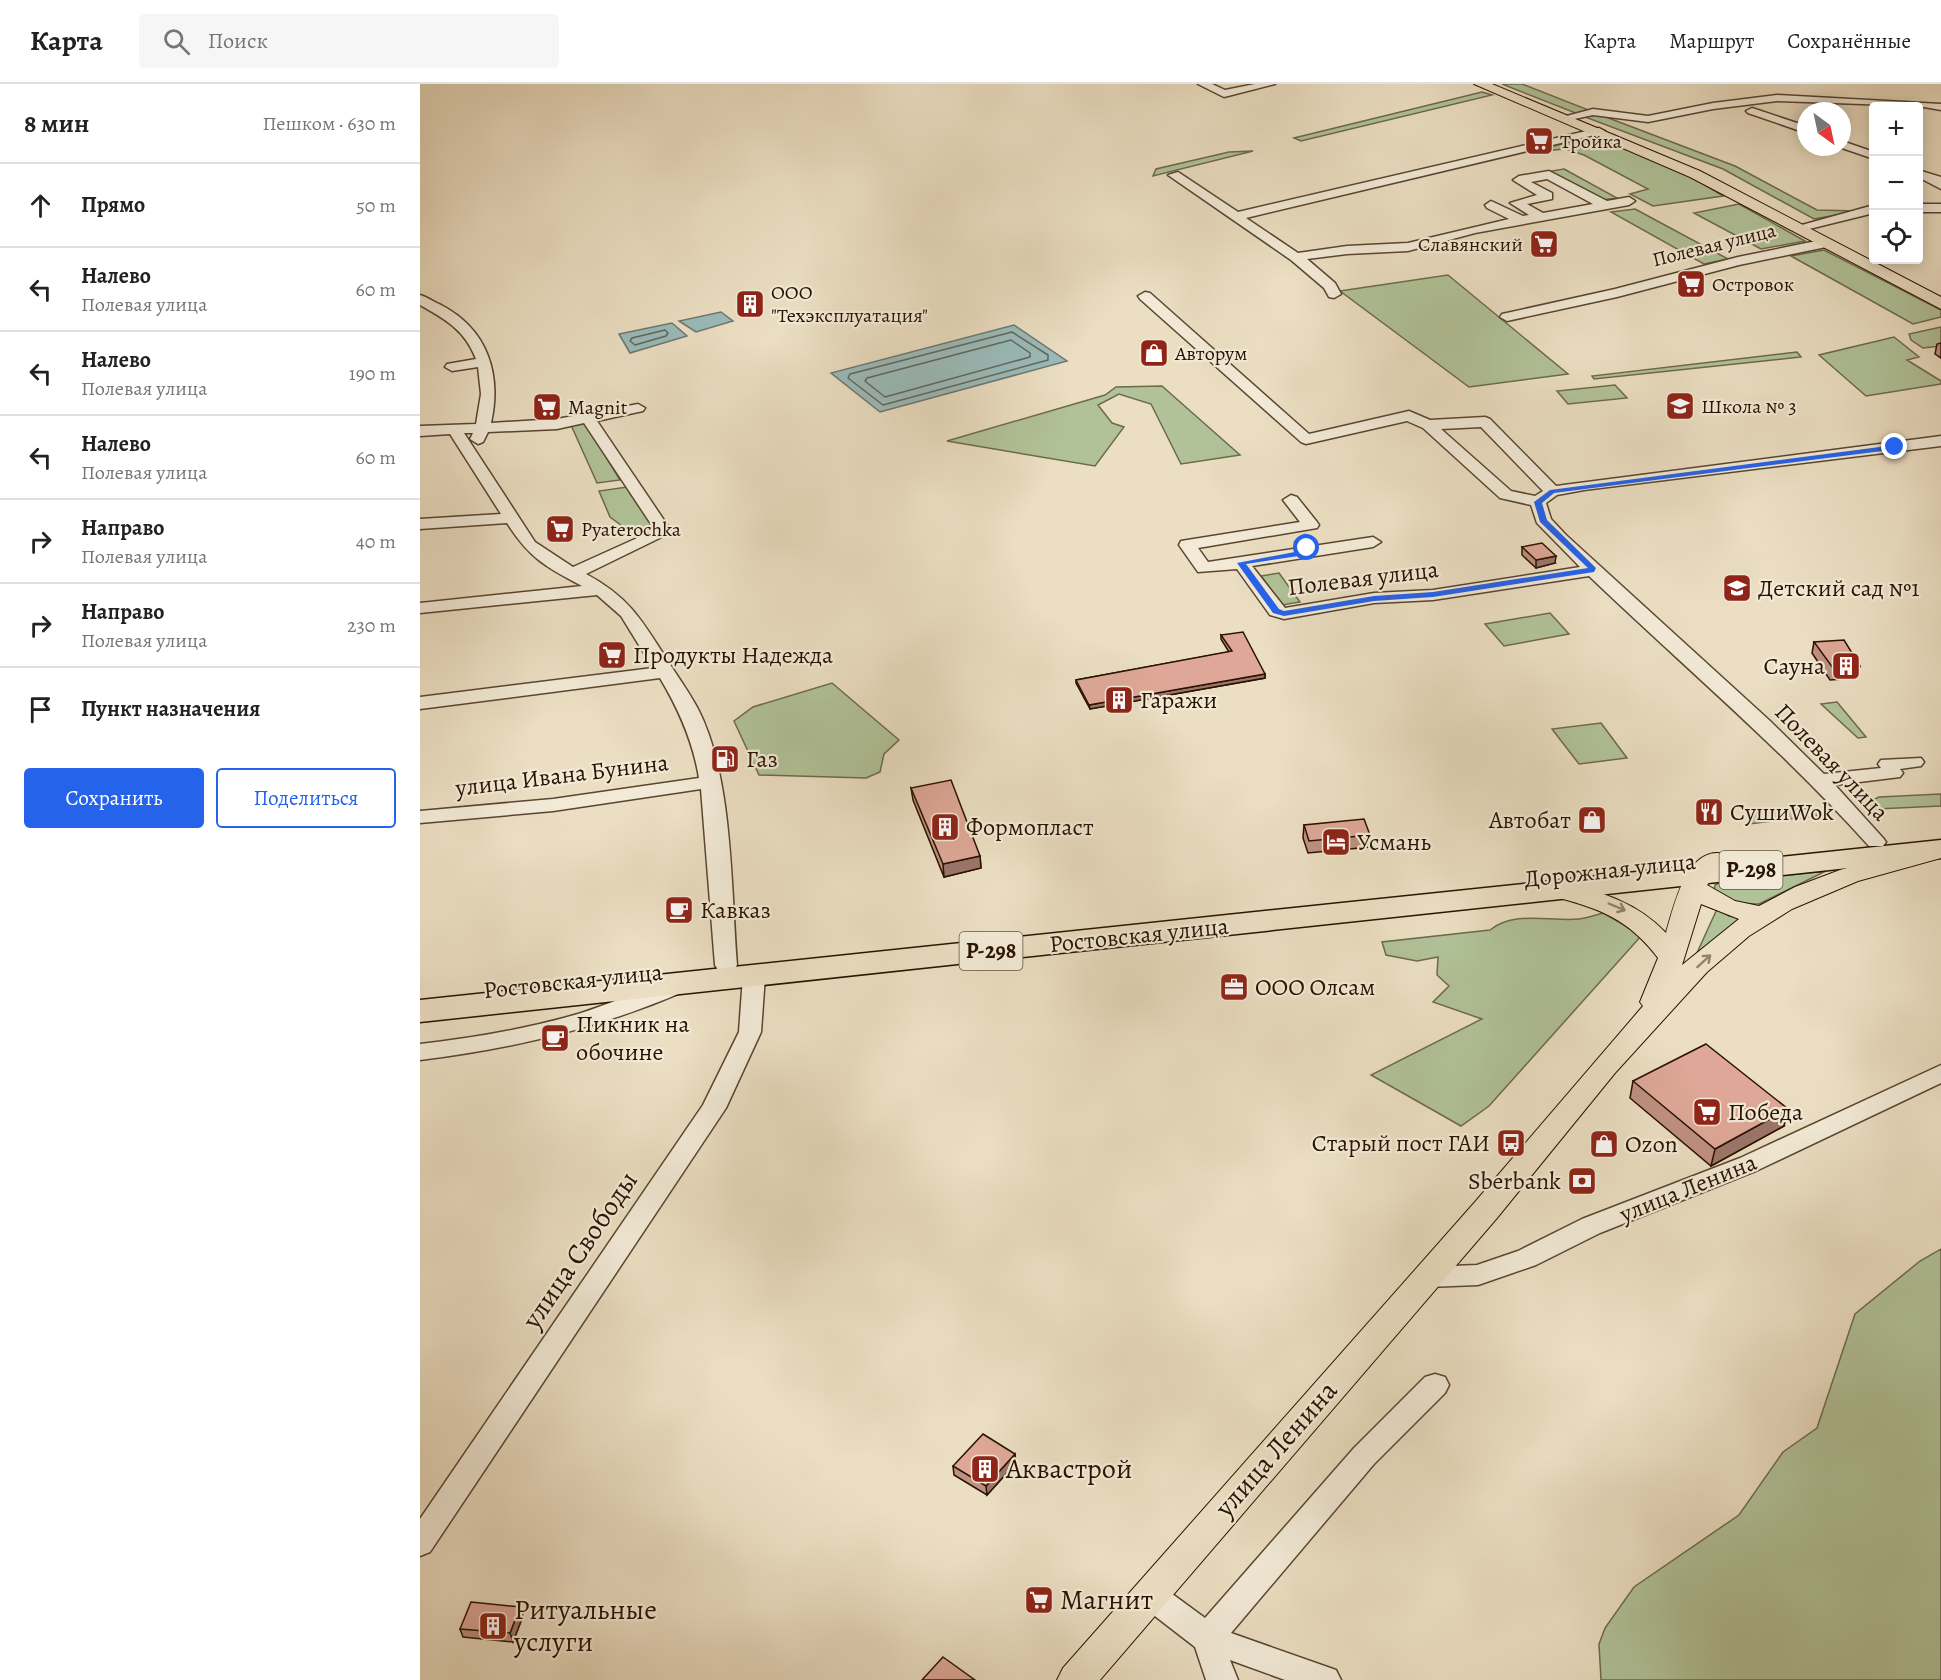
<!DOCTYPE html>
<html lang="ru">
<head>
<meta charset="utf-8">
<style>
	body { margin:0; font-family:Alegreya,serif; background:#f6f6f6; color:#222 }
	.controls { position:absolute; right:18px; top:18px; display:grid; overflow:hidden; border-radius:6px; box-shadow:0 3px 15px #0003 }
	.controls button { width:54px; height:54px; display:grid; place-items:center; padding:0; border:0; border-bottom:2px solid #e0e0e0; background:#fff; color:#222; font:30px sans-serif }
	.compass { position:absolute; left:1377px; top:18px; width:54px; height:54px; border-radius:50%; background:#fff; box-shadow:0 3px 15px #0003; rotate:147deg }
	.stop { position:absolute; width:18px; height:18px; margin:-14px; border:4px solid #2563eb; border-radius:50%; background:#fff }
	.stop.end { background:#2563eb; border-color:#fff; box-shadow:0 2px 6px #0008 }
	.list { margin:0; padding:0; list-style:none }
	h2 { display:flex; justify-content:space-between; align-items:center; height:78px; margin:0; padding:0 24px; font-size:26px }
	h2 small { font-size:20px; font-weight:400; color:#767676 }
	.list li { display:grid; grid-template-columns:39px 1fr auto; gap:18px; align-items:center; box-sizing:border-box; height:84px; padding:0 24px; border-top:2px solid #e0e0e0 }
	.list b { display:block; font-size:22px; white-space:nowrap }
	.list p { margin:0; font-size:20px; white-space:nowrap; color:#767676 }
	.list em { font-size:20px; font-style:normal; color:#767676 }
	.actions { display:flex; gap:12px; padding:18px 24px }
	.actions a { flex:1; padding:14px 0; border:2px solid #2563eb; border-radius:6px; text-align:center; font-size:21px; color:#2563eb }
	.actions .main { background:#2563eb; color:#fff }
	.icon { flex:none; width:33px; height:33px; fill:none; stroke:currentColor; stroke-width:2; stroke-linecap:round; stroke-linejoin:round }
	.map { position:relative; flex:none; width:1521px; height:1596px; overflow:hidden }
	header { display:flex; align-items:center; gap:36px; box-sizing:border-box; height:84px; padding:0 30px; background:#fff; border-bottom:2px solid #e0e0e0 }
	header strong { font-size:28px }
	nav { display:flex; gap:33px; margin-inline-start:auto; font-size:21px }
	.search { width:420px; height:54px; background:#f6f6f6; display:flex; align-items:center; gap:15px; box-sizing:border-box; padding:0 21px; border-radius:6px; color:#767676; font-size:22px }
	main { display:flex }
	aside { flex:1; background:#fff }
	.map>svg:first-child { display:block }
	.green { fill:#b1c298; stroke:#6c6a4c; stroke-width:1.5 }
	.water { fill:#9abbba; stroke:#6c7770; stroke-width:1.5 }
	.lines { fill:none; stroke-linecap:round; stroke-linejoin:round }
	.shore { stroke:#61665d; stroke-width:1.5 }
	.minor-tunnel { stroke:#cebfa5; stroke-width:16; stroke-dasharray:16 8; stroke-linecap:butt }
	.minor-casing { stroke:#594530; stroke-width:3 }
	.major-casing { stroke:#281200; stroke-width:2 }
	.highway-casing { stroke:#281200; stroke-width:3 }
	.minor { fill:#f2ead7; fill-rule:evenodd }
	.major { fill:#ebdec2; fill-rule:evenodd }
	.highway { fill:#ebdec2; fill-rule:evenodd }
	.wall { fill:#bf9082; stroke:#281200; stroke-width:1.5 }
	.shaded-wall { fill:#9b756a; stroke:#281200; stroke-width:1.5 }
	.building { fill:#dea797; stroke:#281200; stroke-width:1.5 }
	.oneway { stroke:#93826b }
	.route { fill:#2563eb }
	.labels { text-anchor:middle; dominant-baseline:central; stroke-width:4.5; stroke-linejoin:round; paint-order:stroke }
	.far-poi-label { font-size:20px; fill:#281200; stroke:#f2ead7; text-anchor:start }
	.far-street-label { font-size:20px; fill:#281200; stroke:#f2ead7 }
	.shield { fill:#f2ead7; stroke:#655340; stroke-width:1.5 }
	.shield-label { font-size:22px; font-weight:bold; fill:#281200 }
	.street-label { font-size:24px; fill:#281200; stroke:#f2ead7 }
	.poi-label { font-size:24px; fill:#281200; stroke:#f2ead7; text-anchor:start }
	.near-street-label { font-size:28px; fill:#281200; stroke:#f2ead7 }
	.near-poi-label { font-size:28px; fill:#281200; stroke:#f2ead7; text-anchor:start }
</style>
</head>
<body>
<header>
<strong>Карта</strong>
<div class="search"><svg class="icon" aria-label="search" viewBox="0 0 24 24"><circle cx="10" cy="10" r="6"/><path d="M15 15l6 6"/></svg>Поиск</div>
<nav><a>Карта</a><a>Маршрут</a><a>Сохранённые</a></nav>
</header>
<main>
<aside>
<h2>8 мин<small>Пешком · 630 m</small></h2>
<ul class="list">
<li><svg class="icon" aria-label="ahead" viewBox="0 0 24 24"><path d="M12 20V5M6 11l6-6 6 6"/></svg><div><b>Прямо</b></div><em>50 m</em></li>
<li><svg class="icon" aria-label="left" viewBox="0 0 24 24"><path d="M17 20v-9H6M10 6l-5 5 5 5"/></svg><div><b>Налево</b><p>Полевая улица</p></div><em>60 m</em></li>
<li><svg class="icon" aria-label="left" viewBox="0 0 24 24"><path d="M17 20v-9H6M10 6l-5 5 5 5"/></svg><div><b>Налево</b><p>Полевая улица</p></div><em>190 m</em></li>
<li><svg class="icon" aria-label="left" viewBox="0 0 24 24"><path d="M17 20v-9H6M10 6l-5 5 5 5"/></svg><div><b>Налево</b><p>Полевая улица</p></div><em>60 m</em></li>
<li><svg class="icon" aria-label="right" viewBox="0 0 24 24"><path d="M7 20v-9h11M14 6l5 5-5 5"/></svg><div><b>Направо</b><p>Полевая улица</p></div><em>40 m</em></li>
<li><svg class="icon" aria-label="right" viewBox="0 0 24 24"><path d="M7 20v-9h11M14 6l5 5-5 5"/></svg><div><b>Направо</b><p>Полевая улица</p></div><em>230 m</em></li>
<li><svg class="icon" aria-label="arrive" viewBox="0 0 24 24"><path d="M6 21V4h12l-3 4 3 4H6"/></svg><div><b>Пункт назначения</b></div></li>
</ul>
<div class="actions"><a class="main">Сохранить</a><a>Поделиться</a></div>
</aside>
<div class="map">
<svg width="1521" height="1596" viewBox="0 0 1521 1596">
	<rect width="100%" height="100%" fill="#ebdec2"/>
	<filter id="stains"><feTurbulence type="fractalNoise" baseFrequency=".00333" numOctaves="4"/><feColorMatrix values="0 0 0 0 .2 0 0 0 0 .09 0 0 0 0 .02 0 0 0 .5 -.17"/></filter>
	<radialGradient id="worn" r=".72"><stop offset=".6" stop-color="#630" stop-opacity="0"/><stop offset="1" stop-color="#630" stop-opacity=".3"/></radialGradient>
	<path class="green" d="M1082,0h20l69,27 -13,3z
		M1062,8l10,3 -191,46 -7,-3z
		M1178,30l137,52 82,44 42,1 -45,8 -91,-50 -138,-52z
		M1169,53c48,10 93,33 134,59l-70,10 -23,-12 18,-5 -64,-34 -18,-6 -36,3z
		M833,67l-100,25 3,-7 73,-17z
		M1144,85l53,29 -15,2 -57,-28z
		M1319,120l66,37 -44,8 -67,-36z
		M1215,125l93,50 -24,5 -93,-52z
		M1404,166l117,60v7l-28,7 -122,-68z
		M1028,191l120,99 -99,13 -129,-96z
		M1521,243v19l-18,2 -12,-8 -2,-6z
		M1474,253l25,20 -12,3 34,21v3l-75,12 -47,-41z
		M1377,268l4,5 -207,22 -2,-3z
		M1195,301l12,13 -59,6 -11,-13z
		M742,302l78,69 -59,9 -30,-60 -32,-10 -21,11 14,18 12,4 -29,39 -148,-25 158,-46 11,-8z
		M165,338l35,58 -23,3 -26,-58z
		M207,403l28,42 -18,8 -27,-20 -11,-26z
		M859,489l21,29 -18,3 -21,-29z
		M1130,529l19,21 -65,12 -19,-22z
		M412,599l67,57 -15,14 -4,18 -14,6 -107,-3 -25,-54 19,-14z
		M1417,618l29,35 -8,1 -37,-34z
		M1181,639l26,35 -48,6 -27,-35z
		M1521,710v12l-65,3 -10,-6 13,-6z
		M1379,723l30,7 -80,10v-10z
		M1406,787l-67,33 -29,-1 -16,-13 1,-5 6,-3z
		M1297,825l12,7 13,2 -46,37z
		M1183,829l39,22 -153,171 -28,20 -90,-51 111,-56 -49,-17 16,-16 -12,-11 1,-18 -21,4 -31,-6 -4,-13 108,-12c25,-20 60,-8 89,-11 8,-1 16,-4 24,-6z
		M1521,1165v431h-340l-2,-36 6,-16 29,-41 105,-72 44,-63 34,-24 38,-114 65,-53z"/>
	<path class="water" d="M301,228l12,9 -37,11 -17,-11z
		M252,239l15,13 -57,17 -11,-19z
		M594,241l53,36 -187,51 -49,-39z"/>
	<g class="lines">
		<path class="shore" d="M245,246l3,3 -2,3 -31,9 -5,-4 2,-3z
			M592,248l36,23v5l-165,45 -35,-27 2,-4z
			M591,256l19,13v4l-145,40 -20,-16 2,-3z"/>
		<path class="minor-tunnel" d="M879,453l8,11"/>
		<g class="minor-casing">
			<path id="minor" d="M778,0h14l13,6 30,-6h20l-51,13z
				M1357,11l164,9v6l-23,-4 -141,-5 -64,8 -65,13 -55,-7 -28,6 -6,-3 34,-9 55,7 65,-13z
				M1332,24l54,18v7l-58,-20 -2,-2z
				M1179,44l6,3 -2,2 -357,85 52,35 49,-7 61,-3 101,-24 -22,-11 -2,-3 6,-4 32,15 6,-1 -19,-12 27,-8 -24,-15 6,-4 30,-5 58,30 22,-4 6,4 -6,4 -154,28 -67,18 -61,3 -40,5 28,24 6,11 -7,4 -5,-1 -5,-9 -33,-28 -123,-85 10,-3 60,40zM1127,95l46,25 -50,9 -16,-9 25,-5v-6l-21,-11z
				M1422,57l32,11v7l-35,-12h3z
				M1498,86l23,7v12l-23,-12z
				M1498,120h23v8h-23z
				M1454,121v8l-77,19 -6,-4z
				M1406,155l6,4 -1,3 -92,19 -122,32 -110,24 -7,-4 2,-3 113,-25 123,-32z
				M725,208l5,1 159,141 100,-23 21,9 55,-3 5,2 66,67 385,-50v10l-357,44 -27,5 -11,8 5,16 15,16 203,185 55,54 57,-6 -3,-4 3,-4 40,-2 3,4 -3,4 -21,3 3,4 -3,4 -65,8 48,53 3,4 -3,4h-14c-87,-97 -186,-180 -280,-270l-156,24 -59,3 -90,16 -14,-4 -33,-46 -39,3 -19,-27 2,-4 119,-19 -17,-22 8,-5 6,2 20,25 2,3 -2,3 -119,20 10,14 165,-25 8,5 -8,5 -121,19 33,42 89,-15 59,-3 147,-23 -43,-44 -6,-18 -31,-7 -77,-70 -16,-7 -101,23 -5,-2 -161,-143 -2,-3zM1061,343l62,64 -8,5 -24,-5 -70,-62z
				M0,211c7,2 14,7 21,10 46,24 61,68 50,118l66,-4 81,-15 7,4 -2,3 -46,10 75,111 -86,42c41,22 54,43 78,81 11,18 24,35 34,54 35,68 33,180 39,256l-3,5h-16l-3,-5 -14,-176 -148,22 -133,12v-12l133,-12 146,-21c-6,-37 -20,-68 -39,-100l-240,31v-12l233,-29 -32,-52 -24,-21 -177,18v-10l162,-17c-36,-19 -53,-28 -75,-63l-87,6v-10l81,-5 -51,-80 -30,2v-10l56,-2 5,-30 -3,-27 -26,4 -7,-4 2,-3 29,-5c-11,-29 -31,-40 -56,-54zM164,339l71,107 -82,37 -38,-25 -71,-109h9l-3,6 8,5 5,-2 5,-10 69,-3z
				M334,885l8,2 3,5 -4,56 -35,76 -296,444 -10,4v-37l283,-414 36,-73 4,-56 3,-5z
				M257,895l8,2 3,5 -3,5c-85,37 -173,58 -265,69v-16c53,-6 106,-15 158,-30 33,-10 65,-26 99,-35z
				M1521,981v18l-183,87 -158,63 -64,32 -58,20 -51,2 -9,-3 -4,-7 4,-7 9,-3 50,-2 41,-14 64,-32 158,-61z
				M1015,1290l10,3 4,8 -4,8 -71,71 -143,169 105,37 5,10h-56l-55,-20 8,20h-32l-11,-33 -57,-44 -4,-9 4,-9 11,-4 11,4 45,33 149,-170 71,-71z"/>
		</g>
		<g class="major-casing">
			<path id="major" d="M1054,0h18l208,87 241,126v12l-251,-132z
				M1521,758v16l-83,23 -66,28 -43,27 -42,36 -92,101 -118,145 -397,462h-43l6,-12 412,-466 168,-196 -3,-4 18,-44c-30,-40 -60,-50 -106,-62l-4,-6 4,-6 9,-2c40,10 76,20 105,51 8,-27 21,-89 59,-79l4,5 -22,26 28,16 24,5 36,-19 45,-17zM1281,820l38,15 -57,46z"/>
		</g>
		<g class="highway-casing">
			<path id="highway" d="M1521,756v18l-1521,164v-22z"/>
		</g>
		<use href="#minor" class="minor"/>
		<use href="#major" class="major"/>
		<use href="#highway" class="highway"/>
	</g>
	<path class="wall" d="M1521,259v15l-6,-4 2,-10z
		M1102,463l33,16 -19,5 -14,-13z
		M801,551l44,39v4l-175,31 -14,-26v-3l153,-28 -8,-13z
		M1394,558l46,24 -3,12 -27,2 -18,-27z
		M491,704l69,68 1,12 -37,9 -31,-77z
		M884,741l66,10v12l-62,6 -5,-15z
		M1213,997l151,45 -73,40 -81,-68z
		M595,1370l1,9 -29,32 -33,-20 -1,-9z
		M100,1523l3,9 -10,26 -50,-5 -3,-8z"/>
	<path class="shaded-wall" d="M1136,472l-1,7 -19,5v-8z
		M845,590v4l-175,31 -1,-4z
		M560,772l1,12 -37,9 -1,-13z
		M1368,1025l-4,17 -73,40 4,-17z
		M595,1370l1,9 -29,32 -1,-9z
		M100,1523l3,9 -10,26 -3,-9z"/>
	<path class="building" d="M1122,459l14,13 -20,4 -14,-13z
		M823,548l22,42 -176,31 -13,-25 156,-29 -11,-16z
		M1424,556l16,26 -27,2 -19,-26z
		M531,696l29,76 -37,8 -32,-76z
		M944,735l6,16 -61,6 -5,-16z
		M1286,960l82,65 -73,40 -82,-68z
		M563,1350l32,20 -29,32 -33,-20z
		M51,1518l49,5 -10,26 -50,-4z
		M523,1573l32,23h-53z"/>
	<defs><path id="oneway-shaft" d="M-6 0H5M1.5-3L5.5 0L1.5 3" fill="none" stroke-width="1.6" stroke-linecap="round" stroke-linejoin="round" transform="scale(1.5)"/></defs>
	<g class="oneway">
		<use href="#oneway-shaft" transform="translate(1197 823) rotate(23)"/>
		<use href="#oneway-shaft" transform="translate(1284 877) rotate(-42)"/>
	</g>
	<path class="route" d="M1475,361l3,4 -344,44 -12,10 5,17 49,48 -2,4 -161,25 -59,4 -90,15 -11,-3 -36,-50 68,-13 -1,-3h6l2,7 -66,10 33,45 5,2 90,-15 59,-4 155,-24 -48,-46 -6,-20 16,-12z"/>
	<defs>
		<g id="supermarket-square" transform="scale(1.5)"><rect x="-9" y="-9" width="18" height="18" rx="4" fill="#8f2418" stroke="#f2ead7"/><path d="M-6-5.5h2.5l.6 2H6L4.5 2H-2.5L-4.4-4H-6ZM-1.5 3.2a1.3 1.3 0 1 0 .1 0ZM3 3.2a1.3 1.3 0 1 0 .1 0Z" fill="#fff"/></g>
		<g id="building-square" transform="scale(1.5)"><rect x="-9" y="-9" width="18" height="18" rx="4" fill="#8f2418" stroke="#f2ead7"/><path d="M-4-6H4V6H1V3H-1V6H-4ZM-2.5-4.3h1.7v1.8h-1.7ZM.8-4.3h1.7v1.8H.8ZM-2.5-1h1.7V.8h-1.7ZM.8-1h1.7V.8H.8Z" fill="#fff"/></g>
		<g id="shop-square" transform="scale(1.5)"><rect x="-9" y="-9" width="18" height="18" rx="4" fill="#8f2418" stroke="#f2ead7"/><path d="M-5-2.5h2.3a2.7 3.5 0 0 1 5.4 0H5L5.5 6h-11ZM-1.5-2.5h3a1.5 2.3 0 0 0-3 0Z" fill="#fff"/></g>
		<g id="school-square" transform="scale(1.5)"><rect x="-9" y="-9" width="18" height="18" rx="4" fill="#8f2418" stroke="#f2ead7"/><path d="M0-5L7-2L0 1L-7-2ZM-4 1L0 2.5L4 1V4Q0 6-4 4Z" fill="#fff"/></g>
		<g id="fuel-square" transform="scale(1.5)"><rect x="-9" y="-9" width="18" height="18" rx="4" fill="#8f2418" stroke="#f2ead7"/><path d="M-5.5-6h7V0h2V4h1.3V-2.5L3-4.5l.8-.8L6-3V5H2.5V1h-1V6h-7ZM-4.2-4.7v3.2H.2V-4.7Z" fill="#fff"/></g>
		<g id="restaurant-square" transform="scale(1.5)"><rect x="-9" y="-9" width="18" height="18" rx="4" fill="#8f2418" stroke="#f2ead7"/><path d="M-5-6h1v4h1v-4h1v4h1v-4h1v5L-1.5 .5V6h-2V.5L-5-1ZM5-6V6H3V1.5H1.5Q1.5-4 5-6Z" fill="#fff"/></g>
		<g id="hotel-square" transform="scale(1.5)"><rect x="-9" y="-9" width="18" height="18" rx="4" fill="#8f2418" stroke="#f2ead7"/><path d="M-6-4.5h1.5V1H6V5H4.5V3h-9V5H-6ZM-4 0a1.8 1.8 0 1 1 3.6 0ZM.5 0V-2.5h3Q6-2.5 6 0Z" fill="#fff"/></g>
		<g id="cafe-square" transform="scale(1.5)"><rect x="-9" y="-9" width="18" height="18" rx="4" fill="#8f2418" stroke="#f2ead7"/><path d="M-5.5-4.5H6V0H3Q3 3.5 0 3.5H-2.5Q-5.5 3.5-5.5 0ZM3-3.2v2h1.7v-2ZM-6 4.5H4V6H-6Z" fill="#fff"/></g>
		<g id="office-square" transform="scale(1.5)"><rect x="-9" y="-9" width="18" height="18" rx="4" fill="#8f2418" stroke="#f2ead7"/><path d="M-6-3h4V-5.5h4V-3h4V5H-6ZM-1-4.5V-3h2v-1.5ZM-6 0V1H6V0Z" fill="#fff"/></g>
		<g id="bus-square" transform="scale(1.5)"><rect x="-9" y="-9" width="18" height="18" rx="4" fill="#8f2418" stroke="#f2ead7"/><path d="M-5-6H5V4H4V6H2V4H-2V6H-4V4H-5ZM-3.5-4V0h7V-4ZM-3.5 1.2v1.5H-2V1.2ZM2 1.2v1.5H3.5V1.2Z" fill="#fff"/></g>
		<g id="bank-square" transform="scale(1.5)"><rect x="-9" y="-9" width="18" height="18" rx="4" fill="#8f2418" stroke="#f2ead7"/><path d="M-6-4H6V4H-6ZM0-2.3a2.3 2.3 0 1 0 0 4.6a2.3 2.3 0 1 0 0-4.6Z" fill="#fff"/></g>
	</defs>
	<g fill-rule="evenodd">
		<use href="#supermarket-square" x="1119" y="57"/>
		<use href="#supermarket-square" x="1124" y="160"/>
		<use href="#supermarket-square" x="1271" y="200"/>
		<use href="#building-square" x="330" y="220"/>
		<use href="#shop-square" x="734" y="269"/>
		<use href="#school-square" x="1260" y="322"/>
		<use href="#supermarket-square" x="127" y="323"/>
		<use href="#supermarket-square" x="140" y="445"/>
		<use href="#school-square" x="1317" y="504"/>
		<use href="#supermarket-square" x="192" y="571"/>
		<use href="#building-square" x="1426" y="582"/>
		<use href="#building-square" x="699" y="616"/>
		<use href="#fuel-square" x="305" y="675"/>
		<use href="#restaurant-square" x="1289" y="728"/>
		<use href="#shop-square" x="1172" y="736"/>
		<use href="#building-square" x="525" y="743"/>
		<use href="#hotel-square" x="916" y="758"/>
		<use href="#cafe-square" x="259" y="826"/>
		<use href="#office-square" x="814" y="903"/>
		<use href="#cafe-square" x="135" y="954"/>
		<use href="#supermarket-square" x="1287" y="1028"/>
		<use href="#bus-square" x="1091" y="1059"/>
		<use href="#shop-square" x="1184" y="1060"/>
		<use href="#bank-square" x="1162" y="1097"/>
		<use href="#building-square" x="565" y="1385"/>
		<use href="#supermarket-square" x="619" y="1516"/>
		<use href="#building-square" x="73" y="1542"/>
	</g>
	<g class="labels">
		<g class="far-poi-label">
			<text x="1140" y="57">Тройка</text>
			<text x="1103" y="160" text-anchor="end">Славянский</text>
			<text x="1292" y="200">Островок</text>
			<text x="351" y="208">ООО<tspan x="351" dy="23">"Техэксплуатация"</tspan></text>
			<text x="755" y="269">Авторум</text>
			<text x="1281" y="322">Школа № 3</text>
			<text x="148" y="323">Magnit</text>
			<text x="161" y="445">Pyaterochka</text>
		</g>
		<g class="far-street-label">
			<text transform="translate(1294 161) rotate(-14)">Полевая улица</text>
		</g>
		<g class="shield">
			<rect x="1299.5" y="767" width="63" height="38" rx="4.5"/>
			<rect x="539.5" y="848" width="63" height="38" rx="4.5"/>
		</g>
		<g class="shield-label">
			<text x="1331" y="786">Р-298</text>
			<text x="571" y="867">Р-298</text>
		</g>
		<g class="street-label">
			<text transform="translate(943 494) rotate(-7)">Полевая улица</text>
			<text transform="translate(1412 678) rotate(46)">Полевая улица</text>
			<text transform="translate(142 691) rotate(-7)">улица Ивана Бунина</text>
			<text transform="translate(1190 786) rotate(-6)">Дорожная улица</text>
			<text transform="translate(719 851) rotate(-6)">Ростовская улица</text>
			<text transform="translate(153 897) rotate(-6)">Ростовская улица</text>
			<text transform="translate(1268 1104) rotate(-22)">улица Ленина</text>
		</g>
		<g class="poi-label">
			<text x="1338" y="504">Детский сад №1</text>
			<text x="213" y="571">Продукты Надежда</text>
			<text x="1405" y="582" text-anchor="end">Сауна</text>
			<text x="720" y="616">Гаражи</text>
			<text x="326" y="675">Газ</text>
			<text x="1310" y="728">CушиWok</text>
			<text x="1151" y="736" text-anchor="end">Автобат</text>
			<text x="546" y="743">Формопласт</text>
			<text x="937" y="758">Усмань</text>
			<text x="280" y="826">Кавказ</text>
			<text x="835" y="903">ООО Олсам</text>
			<text x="156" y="940">Пикник на<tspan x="156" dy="28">обочине</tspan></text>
			<text x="1308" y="1028">Победа</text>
			<text x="1070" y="1059" text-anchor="end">Старый пост ГАИ</text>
			<text x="1205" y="1060">Ozon</text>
			<text x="1141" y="1097" text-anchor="end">Sberbank</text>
		</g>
		<g class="near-street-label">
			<text transform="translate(160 1166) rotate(-56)">улица Свободы</text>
			<text transform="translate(856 1365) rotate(-49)">улица Ленина</text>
		</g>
		<g class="near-poi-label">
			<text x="586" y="1385">Аквастрой</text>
			<text x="640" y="1516">Магнит</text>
			<text x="94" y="1526">Ритуальные<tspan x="94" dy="32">услуги</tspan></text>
		</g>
	</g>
	<rect width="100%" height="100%" filter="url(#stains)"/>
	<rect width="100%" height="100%" fill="url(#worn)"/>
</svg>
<div class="controls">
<button>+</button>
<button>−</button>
<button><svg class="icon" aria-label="locate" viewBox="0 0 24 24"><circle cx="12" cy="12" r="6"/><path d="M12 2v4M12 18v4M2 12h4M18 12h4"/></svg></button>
</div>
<svg class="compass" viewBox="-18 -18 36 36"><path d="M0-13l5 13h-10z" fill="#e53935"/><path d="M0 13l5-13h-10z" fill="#767676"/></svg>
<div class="stop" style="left:887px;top:464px"></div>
<div class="stop end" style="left:1475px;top:363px"></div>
</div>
</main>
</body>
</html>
